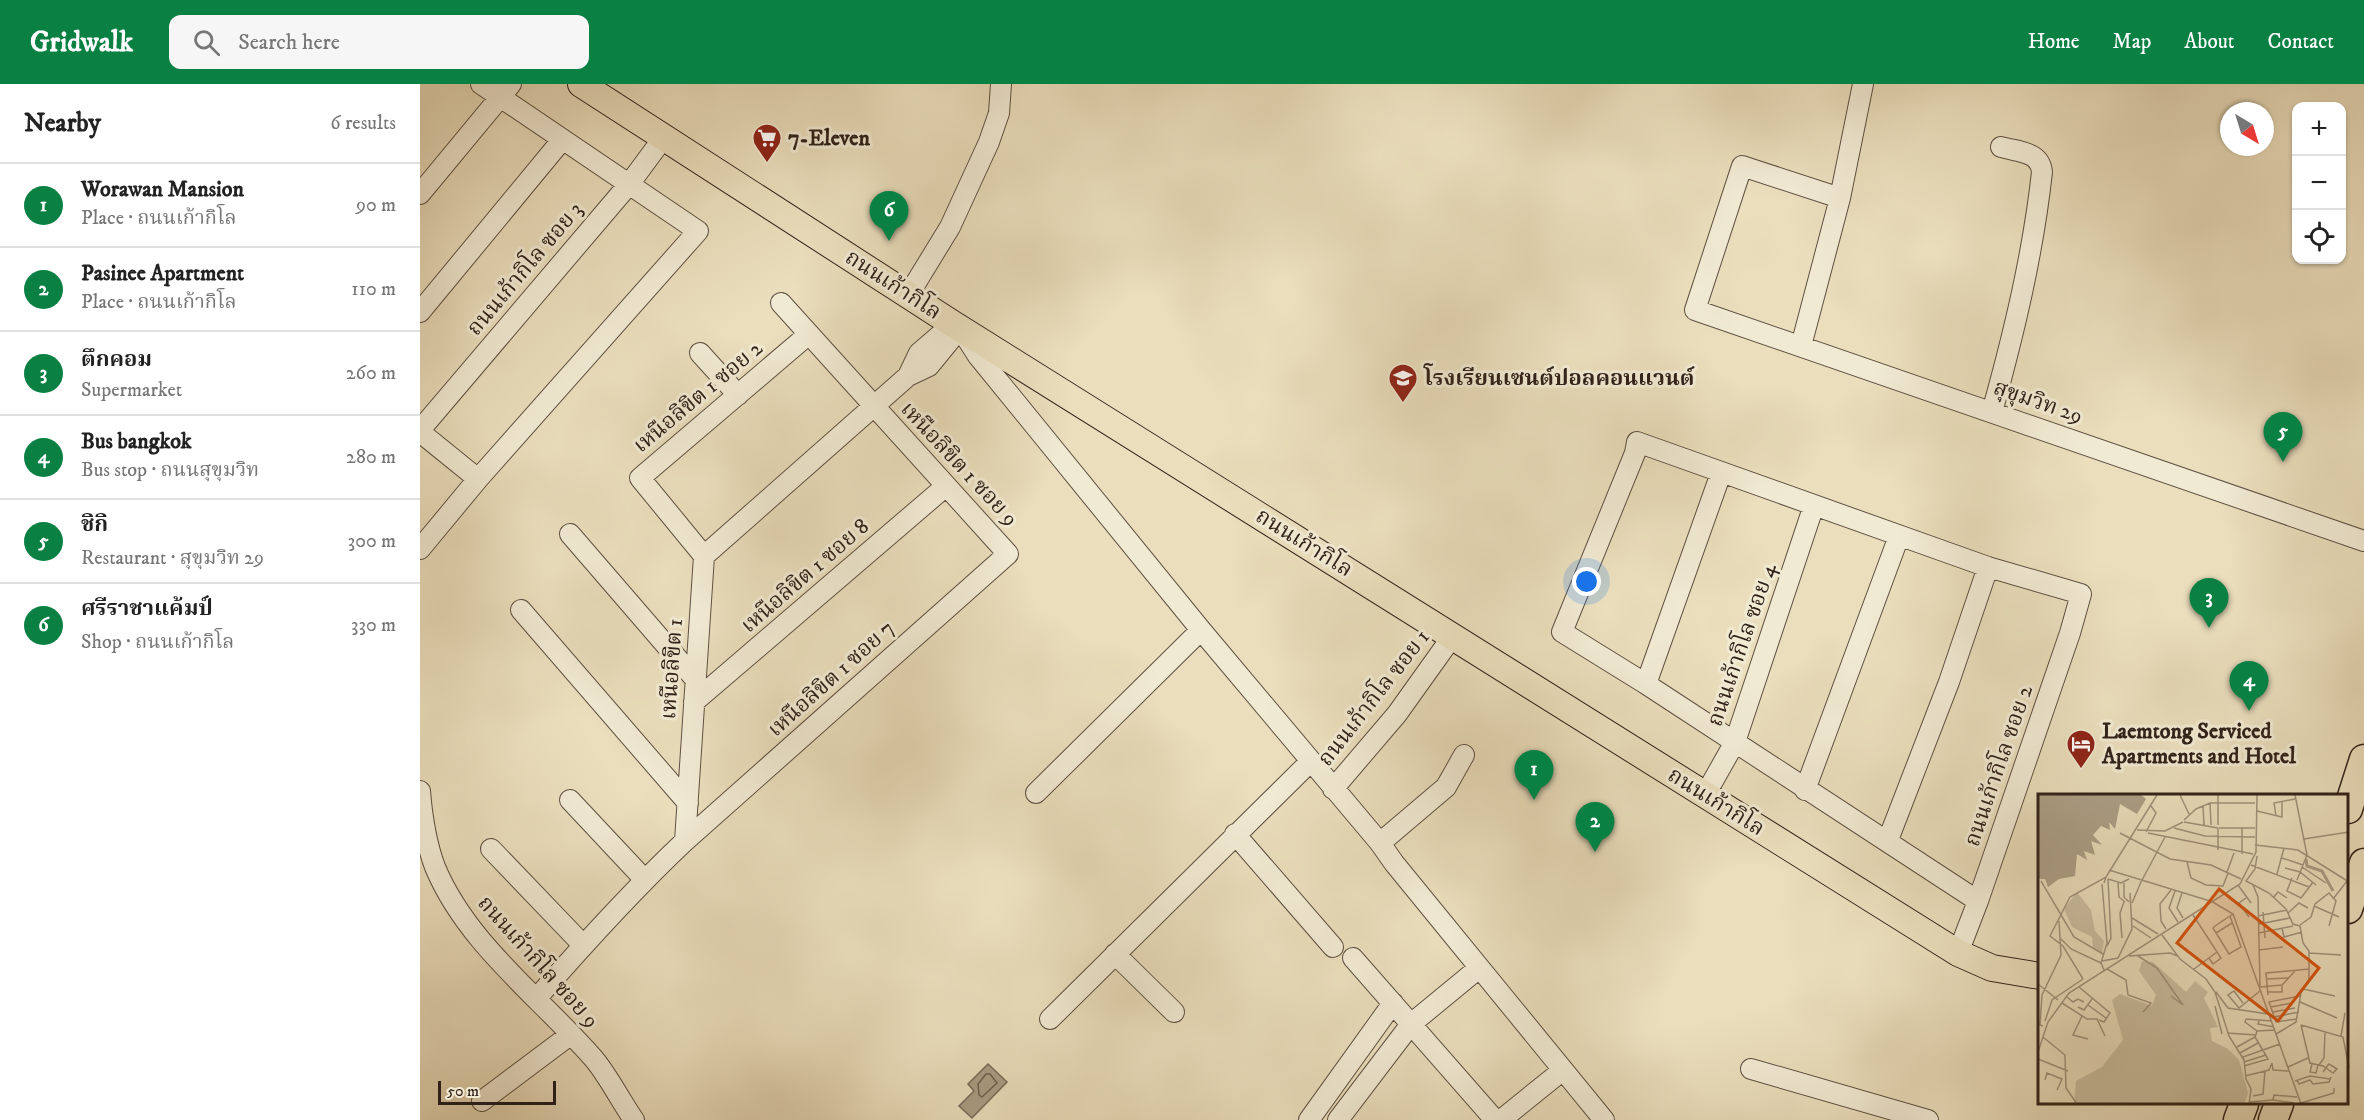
<!DOCTYPE html>
<html lang="en">
<head>
<meta charset="utf-8">
<style>
	body { margin:0; font-family:"IM FELL DW Pica","Noto Serif Thai",serif; background:#f6f6f6; color:#222 }
	.controls { position:absolute; right:18px; top:18px; display:grid; overflow:hidden; border-radius:12px; box-shadow:0 2px 4px #0004 }
	.controls button { width:54px; height:54px; display:grid; place-items:center; padding:0; border:0; border-bottom:2px solid #e0e0e0; background:#fff; color:#222; font:30px sans-serif }
	.compass { position:absolute; left:1800px; top:18px; width:54px; height:54px; border-radius:50%; background:#fff; box-shadow:0 2px 4px #0004; rotate:142deg }
	.scale { position:absolute; left:18px; bottom:15px; width:118px; box-sizing:border-box; padding-left:6px; border:3px solid #302119; border-top:0; font-size:16px; line-height:21px; white-space:nowrap; color:#302119; -webkit-text-stroke:4px #f1ead3; paint-order:stroke }
	.you { position:absolute; left:1167px; top:498px; width:21px; height:21px; margin:-15px; border:4px solid #fff; border-radius:50%; background:#1a73e8; box-shadow:0 0 0 9px #1a73e833 }
	.badge { display:grid; place-items:center; width:39px; height:39px; border-radius:50%; background:#0b8043; color:#fff; font-size:20px; font-weight:700 }
	.pin { position:absolute; translate:-50% -50px; filter:drop-shadow(0 2px 3px #0008) }
	.pin::after { content:''; position:absolute; top:32px; width:21px; height:18px; background:inherit; clip-path:polygon(0 0,100% 0,50% 100%) }
	.list { margin:0; padding:0; list-style:none }
	h2 { display:flex; justify-content:space-between; align-items:center; height:78px; margin:0; padding:0 24px; font-size:26px }
	h2 small { font-size:20px; font-weight:400; color:#767676 }
	.list li { display:grid; grid-template-columns:39px 1fr auto; gap:18px; align-items:center; box-sizing:border-box; height:84px; padding:0 24px; border-top:2px solid #e0e0e0 }
	.list b { display:block; font-size:22px; white-space:nowrap }
	.list p { margin:0; font-size:20px; white-space:nowrap; color:#767676 }
	.list em { font-size:20px; font-style:normal; color:#767676 }
	.icon { flex:none; width:33px; height:33px; fill:none; stroke:currentColor; stroke-width:2; stroke-linecap:round; stroke-linejoin:round }
	.map { position:relative; flex:none; width:1944px; height:1036px; overflow:hidden }
	header { display:flex; align-items:center; gap:36px; box-sizing:border-box; height:84px; padding:0 30px; background:#0b8043; color:#fff }
	header strong { font-size:28px }
	nav { display:flex; gap:33px; margin-inline-start:auto; font-size:21px }
	.search { width:420px; height:54px; background:#f6f6f6; display:flex; align-items:center; gap:15px; box-sizing:border-box; padding:0 21px; border-radius:12px; color:#767676; font-size:22px }
	main { display:flex }
	aside { flex:1; background:#fff }
	.map>svg:first-child { display:block }
	.water { fill:#ab9e85; stroke:#7a6c5a; stroke-width:1.5 }
	.lines { fill:none; stroke-linecap:round; stroke-linejoin:round }
	.shore { stroke:#6e604f; stroke-width:1.5 }
	.minor-casing { stroke:#5e5042; stroke-width:22 }
	.major-casing { stroke:#302119; stroke-width:28 }
	.highway-casing { stroke:#302119; stroke-width:31 }
	.minor { stroke:#f1ead3; stroke-width:20 }
	.major { stroke:#eadebc; stroke-width:26 }
	.highway { stroke:#eadebc; stroke-width:28 }
	.labels { text-anchor:middle; dominant-baseline:central; stroke-width:6; stroke-linejoin:round; paint-order:stroke }
	.poi-label { font-size:22px; font-weight:bold; fill:#302119; stroke:#f1ead3; text-anchor:start }
	.street-label { font-size:22px; fill:#302119; stroke:#f1ead3 }
	.inset-river { fill:none; stroke:#ab9e85; stroke-width:3 }
	.inset-road { fill:none; stroke:#a0927b; stroke-width:1.5 }
	.view { fill:#d6530d; fill-opacity:0.15; stroke:#d6530d; stroke-width:3 }
	.inset-edge { fill:none; stroke:#302119; stroke-width:3 }
</style>
</head>
<body>
<header>
<strong>Gridwalk</strong>
<div class="search"><svg class="icon" aria-label="search" viewBox="0 0 24 24"><circle cx="10" cy="10" r="6"/><path d="M15 15l6 6"/></svg>Search here</div>
<nav><a>Home</a><a>Map</a><a>About</a><a>Contact</a></nav>
</header>
<main>
<aside>
<h2>Nearby<small>6 results</small></h2>
<ul class="list">
<li><span class="badge">1</span><div><b>Worawan Mansion</b><p>Place · ถนนเก้ากิโล</p></div><em>90 m</em></li>
<li><span class="badge">2</span><div><b>Pasinee Apartment</b><p>Place · ถนนเก้ากิโล</p></div><em>110 m</em></li>
<li><span class="badge">3</span><div><b>ตึกคอม</b><p>Supermarket</p></div><em>260 m</em></li>
<li><span class="badge">4</span><div><b>Bus bangkok</b><p>Bus stop · ถนนสุขุมวิท</p></div><em>280 m</em></li>
<li><span class="badge">5</span><div><b>ชิกิ</b><p>Restaurant · สุขุมวิท 29</p></div><em>300 m</em></li>
<li><span class="badge">6</span><div><b>ศรีราชาแค้มป์</b><p>Shop · ถนนเก้ากิโล</p></div><em>330 m</em></li>
</ul>
</aside>
<div class="map">
<svg width="1944" height="1036" viewBox="0 0 1944 1036">
	<rect width="100%" height="100%" fill="#eadebc"/>
	<filter id="stains"><feTurbulence type="fractalNoise" baseFrequency=".00333" numOctaves="4"/><feColorMatrix values="0 0 0 0 .2 0 0 0 0 .09 0 0 0 0 .02 0 0 0 .5 -.17"/></filter>
	<radialGradient id="worn" r=".72"><stop offset=".6" stop-color="#630" stop-opacity="0"/><stop offset="1" stop-color="#630" stop-opacity=".3"/></radialGradient>
	<path class="water" d="M568,980l19,18 -35,36 -13,-12 15,-15 -6,-7z"/>
	<g class="lines">
		<path class="shore" d="M566,990h4l7,9 -15,14 -3,-2 -1,-11z"/>
		<g class="minor-casing">
			<path id="minor" d="M0,110l91,-110
				M1420,114l-98,-32 -47,144 669,231
				M489,210l41,-67 39,-85 10,-29 2,-29
				M0,228l142,-172
				M1381,262l39,-148 23,-114
				M280,269l38,42
				M488,292l11,-23 29,-25
				M1572,328c22,-79 41,-158 50,-240 -2,-21 -24,-20 -41,-25
				M0,346l210,-247 34,-46
				M0,348l58,47
				M150,450l126,146
				M0,465l58,-70 220,-248 -217,-147
				M284,472l-64,-78 169,-144
				M101,526l167,193
				M1226,600l75,-211
				M274,618l252,-216
				M913,705l64,-75 55,-77
				M1385,706l94,-254
				M0,707c2,25 6,52 15,76 32,77 105,130 159,192 15,18 26,41 40,61
				M616,709l165,-163
				M1285,711l30,-53 79,-237
				M150,716l75,80
				M815,750l98,113
				M1468,756l61,-158 39,-115
				M265,757l19,-285 204,-180 21,-10 31,-38 18,28 223,274 179,213 14,20 210,257
				M960,759l66,-56 18,-32
				M71,765l92,96
				M1538,869l20,-52 92,-268 11,-39 -93,-27 -351,-125 -2,11 -73,179 84,52 332,217
				M695,870l59,58
				M933,874l142,162
				M116,915c48,-55 96,-108 149,-158l323,-287 -227,-251
				M630,935l260,-257
				M1331,985l177,51
				M62,1017l88,-66
				M889,1036l84,-117
				M918,1036l73,-96 68,-56
				M1081,1036l62,-50"/>
		</g>
		<g class="major-casing">
			<path id="major" d="M161,0l372,240 1005,629 34,15 48,8"/>
		</g>
		<g class="highway-casing">
			<path id="highway" d="M1928,725l16,-50
				M1928,825l16,-46
				M1818,1036l6,-16
				M1853,1036l6,-16"/>
		</g>
		<use href="#minor" class="minor"/>
		<use href="#major" class="major"/>
		<use href="#highway" class="highway"/>
	</g>
	<defs>
		<g id="supermarket-pin" transform="scale(1.5)"><path d="M0 17L-7.5 6A9.5 9.5 0 1 1 7.5 6Z" fill="#8f2418" stroke="#f1ead3"/><path d="M-6-5.5h2.5l.6 2H6L4.5 2H-2.5L-4.4-4H-6ZM-1.5 3.2a1.3 1.3 0 1 0 .1 0ZM3 3.2a1.3 1.3 0 1 0 .1 0Z" fill="#fff"/></g>
		<g id="school-pin" transform="scale(1.5)"><path d="M0 17L-7.5 6A9.5 9.5 0 1 1 7.5 6Z" fill="#8f2418" stroke="#f1ead3"/><path d="M0-5L7-2L0 1L-7-2ZM-4 1L0 2.5L4 1V4Q0 6-4 4Z" fill="#fff"/></g>
		<g id="hotel-pin" transform="scale(1.5)"><path d="M0 17L-7.5 6A9.5 9.5 0 1 1 7.5 6Z" fill="#8f2418" stroke="#f1ead3"/><path d="M-6-4.5h1.5V1H6V5H4.5V3h-9V5H-6ZM-4 0a1.8 1.8 0 1 1 3.6 0ZM.5 0V-2.5h3Q6-2.5 6 0Z" fill="#fff"/></g>
	</defs>
	<g fill-rule="evenodd">
		<use href="#supermarket-pin" x="347" y="54"/>
		<use href="#school-pin" x="983" y="294"/>
		<use href="#hotel-pin" x="1661" y="660"/>
	</g>
	<g class="labels">
		<g class="poi-label">
			<text x="368" y="54">7-Eleven</text>
			<text x="1004" y="294">โรงเรียนเซนต์ปอลคอนแวนต์</text>
			<text x="1682" y="647">Laemtong Serviced<tspan x="1682" dy="25">Apartments and Hotel</tspan></text>
		</g>
		<g class="street-label">
			<text transform="translate(105 185) rotate(-50)">ถนนเก้ากิโล ซอย 3</text>
			<text transform="translate(473 201) rotate(33)">ถนนเก้ากิโล</text>
			<text transform="translate(278 313) rotate(-40)">เหนือลิขิต 1 ซอย 2</text>
			<text transform="translate(1618 318) rotate(19)">สุขุมวิท 29</text>
			<text transform="translate(539 380) rotate(47)">เหนือลิขิต 1 ซอย 9</text>
			<text transform="translate(884 459) rotate(32)">ถนนเก้ากิโล</text>
			<text transform="translate(385 492) rotate(-41)">เหนือลิขิต 1 ซอย 8</text>
			<text transform="translate(1322 561) rotate(-71)">ถนนเก้ากิโล ซอย 4</text>
			<text transform="translate(252 585) rotate(-86)">เหนือลิขิต 1</text>
			<text transform="translate(411 595) rotate(-42)">เหนือลิขิต 1 ซอย 7</text>
			<text transform="translate(954 614) rotate(-52)">ถนนเก้ากิโล ซอย 1</text>
			<text transform="translate(1579 682) rotate(-71)">ถนนเก้ากิโล ซอย 2</text>
			<text transform="translate(1296 718) rotate(32)">ถนนเก้ากิโล</text>
			<text transform="translate(118 878) rotate(48)">ถนนเก้ากิโล ซอย 9</text>
		</g>
	</g>
	<g transform="translate(1618 710)">
		<rect width="310" height="310" fill="#eadebc"/>
		<path d="M39,98l14,18 4,21 9,10 -2,12 -9,-5 -1,-11 -20,-10 -8,-18zM104,167l11,1 33,30 9,-11 13,11 -4,6 14,29 -8,1 2,13 16,8 11,11 9,33 -4,11h-170l2,-23 26,-14 21,-27 -11,-40 8,-6 32,12 4,-11 -17,-24z" fill="#cabea0"/>
		<path d="M0,1h103l5,4 -9,15 -17,-10 -5,25 -6,-7 1,8 -9,-4 -8,9 9,10 -11,-4 4,14 -11,-4 3,9 -10,-6 -2,22 -16,3 -11,8 -3,-8h-7z" fill="#ab9e85"/>
		<path class="inset-river" d="M268,65l1,7 15,5 11,20"/>
		<path class="inset-road" d="M142,1l9,19M180,1v30M257,1l12,60 -10,25M172,9l1,22M165,11l1,20M219,17l25,6v-16M238,22l-2,-13 21,-4M146,26l12,-11 14,-6h45M146,28l34,6M136,34l31,8 50,1M181,34h36M99,36l28,1 18,-9M108,38l10,-19 -5,-7M82,39l50,26 41,6 30,14M110,39l105,21M266,45l45,-7M217,51l43,5 51,32M180,56v-22M204,60v-27M219,62l-2,13 -9,12 23,12 17,16 7,15 7,2M244,64l21,7M149,68l4,16 15,7 17,1 5,-13M213,71l58,22M264,73l24,16M247,74l15,4 16,13M71,76l101,31M189,78l7,-19M239,80l7,-26M68,83l51,-82M254,84l-5,13 14,7 12,-16M70,85l13,4 8,-4M3,87l33,56 29,17M103,88l24,-45M80,89l1,14 6,5M86,89v14l5,5M64,90l5,59 -6,20 3,7M200,91l13,18M215,91l5,12 2,90 22,-2 13,-14M137,97l-6,17 9,14M144,99l-5,15 6,10M208,104l-7,5 10,14M235,104l5,-6 9,6M295,105l14,-18M173,107l22,13 68,190M94,109l9,-21M276,112l25,11M225,118l2,26M250,119l11,-10 9,5M155,121l28,43 -8,6 -4,-6M192,122l11,31 -12,7 -16,-26 2,-2 18,-12M220,122l29,-6M94,124l26,16M221,130l31,-6M262,131l11,-8 4,-13 14,-11 7,8 -7,25M95,132l18,12M244,134l2,9 18,-5M128,135l-5,-8 -1,-17 11,-14M178,139l16,-10M221,139l34,-7M124,141l18,24 26,20 9,13 14,44 15,24 2,19 5,10 -2,15M84,144l-2,-25 4,-11M23,145l10,10 30,14M69,152l4,-8 -3,-59M221,156l24,-3M271,159l32,2M91,162l41,-3 8,3M100,162l19,12 26,37 -12,-9M64,167l16,-3 14,-29 -2,-36M69,175l19,11 2,15 23,8 -8,9M156,175l23,-17M45,185l-20,-33 -13,-10 20,-39 36,-20 -2,6M229,185l21,-1M0,190l20,16M41,193l31,26 -6,9 -5,-2M265,195l32,7M178,198l12,16 40,6M230,198h14v-7M230,201l-2,-22 43,-4M29,203l6,5 5,-3 6,3M262,208l37,16M24,209l25,16h10l8,17M205,209l-9,-12 -6,4 11,13 21,-17M50,211l18,13M177,212l7,28M40,213l6,3 8,-11M233,213l21,-4M235,218l22,-4M44,222l-9,19 15,4M236,223l25,-5M208,225l26,2M208,225l-1,3 12,9M259,225l-21,3 -7,-20 31,-6M7,227l7,-21 31,-21M221,227l-1,3 16,3M263,231l9,38 13,3 3,2 7,5 4,-4 -8,-5 -1,1 -2,3 -3,4M263,231l42,12 6,31M5,232l-3,-1 2,-30 19,-40 -2,-34M189,239l29,2M238,240l20,-12 5,-29 8,-14v-28l-6,-8 -3,-17M303,242l4,-23M5,243l22,18 1,33 11,16M199,253l18,-10 2,-6 18,-1M0,258l10,-30 21,-29 171,-109 16,-32 1,-57M202,259l18,-10M205,263l37,-13M0,265l30,12M206,268l22,-7M234,269l1,7 16,1M274,270l-2,8 6,1 2,-8M281,271l5,-7 1,-27M206,272l24,-7 -13,-22M250,273l20,-9M207,282l24,-6 3,-7M7,286l2,-7 15,6 -5,11M259,286l2,4 11,-4 3,4 16,-2 2,-5M257,287l15,-5 20,3M215,302l10,-2 2,-23M235,306l21,3M211,308l24,-2 1,-5 23,2M263,309l33,-10v-5"/>
		<path class="view" d="M181,95l100,79 -41,53 -101,-78z"/>
		<rect width="310" height="310" class="inset-edge"/>
	</g>
	<rect width="100%" height="100%" filter="url(#stains)"/>
	<rect width="100%" height="100%" fill="url(#worn)"/>
</svg>
<div class="controls">
<button>+</button>
<button>−</button>
<button><svg class="icon" aria-label="locate" viewBox="0 0 24 24"><circle cx="12" cy="12" r="6"/><path d="M12 2v4M12 18v4M2 12h4M18 12h4"/></svg></button>
</div>
<svg class="compass" viewBox="-18 -18 36 36"><path d="M0-13l5 13h-10z" fill="#e53935"/><path d="M0 13l5-13h-10z" fill="#767676"/></svg>
<div class="scale">50 m</div>
<div class="you"></div>
<div class="pin badge" style="left:1114px;top:716px">1</div>
<div class="pin badge" style="left:1175px;top:768px">2</div>
<div class="pin badge" style="left:1789px;top:544px">3</div>
<div class="pin badge" style="left:1829px;top:627px">4</div>
<div class="pin badge" style="left:1863px;top:378px">5</div>
<div class="pin badge" style="left:469px;top:157px">6</div>
</div>
</main>
</body>
</html>
